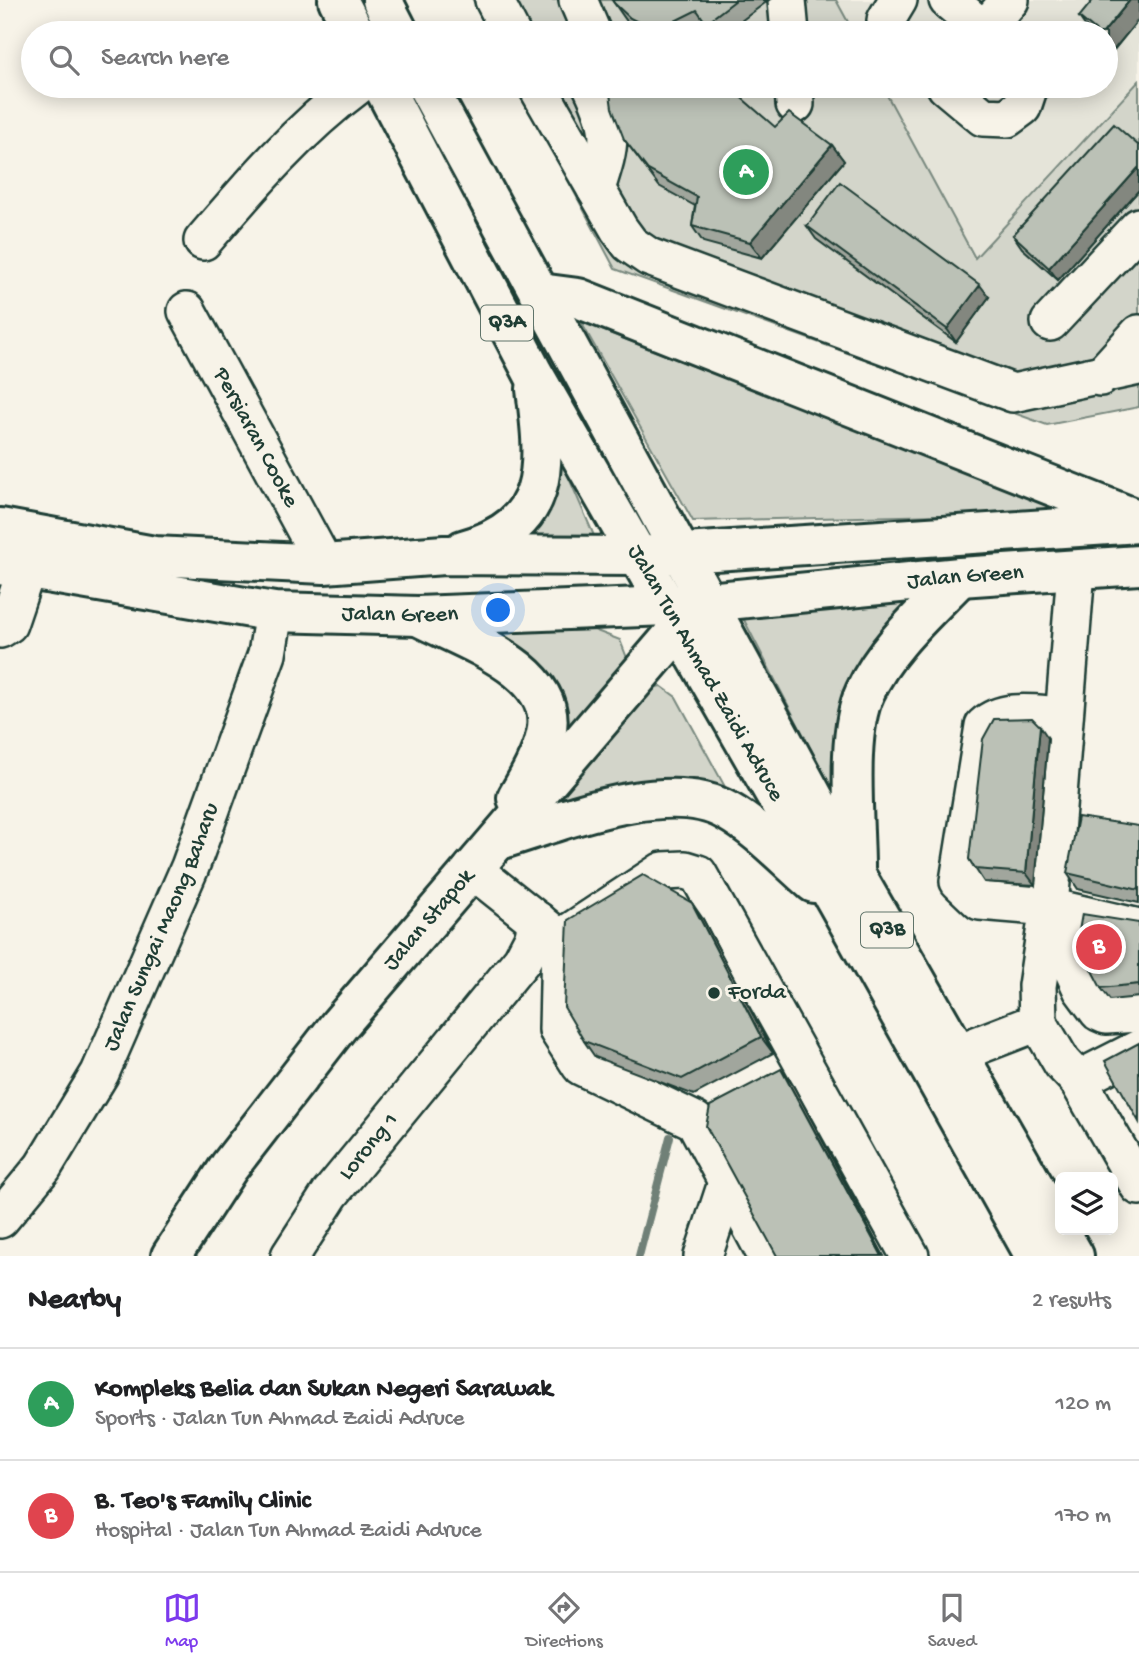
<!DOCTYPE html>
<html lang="en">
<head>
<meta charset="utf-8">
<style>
	body { margin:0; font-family:"Gochi Hand",sans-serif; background:#f2f2f2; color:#202124 }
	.controls { position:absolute; right:21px; bottom:21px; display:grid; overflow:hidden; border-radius:10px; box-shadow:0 4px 18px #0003 }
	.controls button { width:63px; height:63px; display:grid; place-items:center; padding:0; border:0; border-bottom:2px solid #e0e0e0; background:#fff; color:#202124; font:35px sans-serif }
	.you { position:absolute; left:499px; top:611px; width:24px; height:24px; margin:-18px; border:5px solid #fff; border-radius:50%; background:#1a73e8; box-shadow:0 0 0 10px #1a73e833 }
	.badge { display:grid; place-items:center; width:46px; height:46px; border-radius:50%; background:#7c3aed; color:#fff; font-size:23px; font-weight:700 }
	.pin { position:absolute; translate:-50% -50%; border:4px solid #fff; box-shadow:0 2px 7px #0006 }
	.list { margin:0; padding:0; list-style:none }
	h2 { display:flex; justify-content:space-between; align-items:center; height:91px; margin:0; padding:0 28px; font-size:30px }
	h2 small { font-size:23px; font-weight:400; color:#757577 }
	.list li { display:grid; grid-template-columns:46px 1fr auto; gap:21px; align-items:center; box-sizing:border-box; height:112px; padding:0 28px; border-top:2px solid #e0e0e0 }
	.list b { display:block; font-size:26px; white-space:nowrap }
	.list p { margin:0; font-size:23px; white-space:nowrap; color:#757577 }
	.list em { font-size:23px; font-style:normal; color:#757577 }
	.icon { flex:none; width:38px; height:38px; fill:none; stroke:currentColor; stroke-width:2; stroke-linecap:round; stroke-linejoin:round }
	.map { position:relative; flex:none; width:1139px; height:1256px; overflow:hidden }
	.search { position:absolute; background:#fff; box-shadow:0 4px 18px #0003; left:21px; right:21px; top:21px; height:77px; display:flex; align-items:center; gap:18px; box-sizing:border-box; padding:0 24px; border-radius:38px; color:#757577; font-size:26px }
	.sheet { height:315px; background:#fff }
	nav { display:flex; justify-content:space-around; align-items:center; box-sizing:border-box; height:98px; border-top:2px solid #e0e0e0; background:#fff; font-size:19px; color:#757577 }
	nav a { display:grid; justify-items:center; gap:4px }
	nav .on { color:#7c3aed }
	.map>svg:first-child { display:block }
	.built { fill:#e5e4d9 }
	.green { fill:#d3d5ca; stroke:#79897f; stroke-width:2 }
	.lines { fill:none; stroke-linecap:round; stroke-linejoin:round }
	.stream { stroke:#6f8077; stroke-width:8 }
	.minor-casing { stroke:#1f3d34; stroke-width:42 }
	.major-casing { stroke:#1f3d34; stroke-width:44 }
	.minor { stroke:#f7f3e8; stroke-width:37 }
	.major { stroke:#f7f3e8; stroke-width:38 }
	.wall { fill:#a1a69d; stroke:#1f3d34; stroke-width:2 }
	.shaded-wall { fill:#83877f; stroke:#1f3d34; stroke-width:2 }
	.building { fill:#bbc1b6; stroke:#1f3d34; stroke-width:2 }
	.poi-dot { fill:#1f3d34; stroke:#f7f3e8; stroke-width:2.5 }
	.labels { text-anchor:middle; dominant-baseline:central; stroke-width:6; stroke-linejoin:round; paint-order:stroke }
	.shield { fill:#f7f3e8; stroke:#60746a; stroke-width:2 }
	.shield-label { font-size:21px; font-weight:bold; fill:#1f3d34 }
	.street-label { font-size:23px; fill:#1f3d34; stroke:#f7f3e8 }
	.poi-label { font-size:23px; fill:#1f3d34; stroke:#f7f3e8; text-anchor:start }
</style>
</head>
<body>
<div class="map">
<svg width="1139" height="1256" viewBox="0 0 1139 1256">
	<rect width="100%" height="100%" fill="#f7f3e8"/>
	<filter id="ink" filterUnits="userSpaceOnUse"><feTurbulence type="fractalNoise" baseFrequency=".0143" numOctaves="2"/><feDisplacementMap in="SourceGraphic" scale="14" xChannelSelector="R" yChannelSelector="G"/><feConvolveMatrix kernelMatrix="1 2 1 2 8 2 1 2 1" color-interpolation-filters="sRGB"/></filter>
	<g filter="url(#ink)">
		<path class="built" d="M836,0h303v81l-164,178 -93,-173h224v-53h-252z"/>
		<path class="green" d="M473,0h363l18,33h-364z
			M1139,81v326l-92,18 -432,-156 -97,-183h364l93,172z
			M581,322l488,190 -376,9z
			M559,455l36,83h-73z
			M907,600l-65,92 -7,104 -92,-178z
			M594,630l26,10 7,18 -71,89 -6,-68 -11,-18 -55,-29z
			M661,686l15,11 54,99 -33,-17h-20l-151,35 111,-123z"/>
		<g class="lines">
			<path class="stream" d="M639,1256l31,-119"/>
			<g class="minor-casing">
				<g id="minor">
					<path d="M494,0l17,33"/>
					<path d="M578,0l14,33"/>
					<path d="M787,0l3,33"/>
					<path d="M948,0l36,30 26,-30"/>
					<path d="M889,33l-3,-13 12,-20"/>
					<path d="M537,86l82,143 11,15 19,13 364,136 126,-27"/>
					<path d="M592,86c22,46 19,56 4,103"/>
					<path d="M794,86l1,18"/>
					<path d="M946,86l37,31 24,1 15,-11 7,-21"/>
					<path d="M203,241c48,-56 95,-111 154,-155"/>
					<path id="s1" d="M187,311l137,253"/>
					<path d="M1050,322l89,-95"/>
					<path d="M1100,377l39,-43"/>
					<path d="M1076,570l-27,337 -12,79 1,36 24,41 16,17 61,106"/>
					<path d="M0,629l8,-5 18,-53"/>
					<path d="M1064,716c-25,-1 -60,-9 -80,10l-25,155 21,20 69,6 90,21"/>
					<path d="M472,869l84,67"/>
					<path d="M1081,915l-10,50 11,24 17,23 7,3 33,-2"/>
					<path d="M958,1053l80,-31"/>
					<path d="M1078,1080l61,-31"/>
					<path id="s2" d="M0,1219l43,-52 57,-94 90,-206 77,-213 7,-42"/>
					<path id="s3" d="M290,1256l40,-62 192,-234 11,-21 5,-18"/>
					<path d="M703,1256l24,-73"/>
					<path d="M767,1256l-72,-135 -114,-55 -23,-36 2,-91 103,-68 22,-1 13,4 212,382"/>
				</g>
			</g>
			<g class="major-casing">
				<g id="major">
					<path d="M338,0l17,33"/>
					<path d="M382,0l17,33"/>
					<path id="s4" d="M383,86l150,287 304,529 198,354"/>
					<path d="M427,86l428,788 219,382"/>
					<path d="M540,293l38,5 558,221"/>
					<path d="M0,528l154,28 170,8 120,-9 195,1 500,-33"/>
					<path d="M463,550c89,-25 83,-83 73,-161"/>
					<path id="s5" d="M0,565l274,47 144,4 249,-10 293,-29 179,-12"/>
					<path d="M422,618c43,22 139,54 124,116 -4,21 -18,45 -29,64"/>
					<path d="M499,840c59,-18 170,-63 228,-29 32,18 59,48 87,72"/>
					<path d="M855,868c0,-48 -10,-133 10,-176 20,-44 61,-80 95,-115"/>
					<path id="s6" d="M171,1256l58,-89 111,-143 353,-412"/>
				</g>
			</g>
			<use href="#minor" class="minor"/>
			<use href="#major" class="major"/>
		</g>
		<path class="wall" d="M612,0h157l-44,33h-12l-5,-7 -14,7h-54l-14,-13z
			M1139,0v19l-27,33 -6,-5v-14h-16l-11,-16z
			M775,127l57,18 12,16 -82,97 -59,-16 -11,-16 3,-20 -36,-20 -35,-47z
			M1139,146v44l-81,90 -36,-32 -9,-13z
			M807,226l182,71 -33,45 -140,-103z
			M1048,738l-13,147 -51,-3 -15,-23z
			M1139,826v77l-61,-14 -11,-16z
			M703,919l70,134 -79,42 -99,-38 -11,-16z
			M1139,923v74l-29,3 -9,-12z"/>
		<path class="shaded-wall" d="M1130,0h9v19l-27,33 -6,-9v-10h-3z
			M832,145l12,16 -82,97 -12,-16z
			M1139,167v23l-81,90 -9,-12z
			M980,285l9,12 -33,45 -9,-13z
			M1040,726l8,12 -13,147 -9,-12z
			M692,903l11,16 70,134 -12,-16z
			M781,1069l12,16 91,171h-2z"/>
		<path class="building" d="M612,0h124l-30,23 -9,-13 -24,12 -25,5 -18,-9 -15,-14z
			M1093,0h37l-27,33h-5l-19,-16z
			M609,86h119l47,41 14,-14 43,32 -82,97 -58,-16 5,-29 -49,-27 -24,-31 -12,-31z
			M1114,124l25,22v21l-90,101 -36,-33z
			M840,182l140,103 -33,44 -140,-103z
			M1032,718l8,8 -14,147 -51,-4 -6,-10 14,-120 11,-20z
			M1078,817l61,9v64l-72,-17z
			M643,875l49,28 69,134 -79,42 -98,-38 -20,-34 4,-87z
			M1082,914l57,9v61l-38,4 -24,-46z
			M1139,1043v79l-34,-61z
			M781,1069l101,187h-105l-71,-130 4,-20z"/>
	</g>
	<circle class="poi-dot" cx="714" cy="993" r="7"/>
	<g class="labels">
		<g class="shield">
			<rect x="481" y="305.5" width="52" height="35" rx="5"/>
			<rect x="861" y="912.5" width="52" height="35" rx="5"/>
		</g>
		<g class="shield-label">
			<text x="507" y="323">Q3A</text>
			<text x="887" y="930">Q3B</text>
		</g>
		<g class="street-label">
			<text stroke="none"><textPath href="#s1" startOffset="144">Persiaran Cooke</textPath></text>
			<text stroke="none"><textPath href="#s5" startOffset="971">Jalan Green</textPath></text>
			<text stroke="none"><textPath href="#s5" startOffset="404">Jalan Green</textPath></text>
			<text stroke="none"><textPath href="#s4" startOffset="670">Jalan Tun Ahmad Zaidi Adruce</textPath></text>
			<text stroke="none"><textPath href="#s6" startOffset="424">Jalan Stapok</textPath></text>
			<text stroke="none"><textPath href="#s2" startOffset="336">Jalan Sungai Maong Baharu</textPath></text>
			<text stroke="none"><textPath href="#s3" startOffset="135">Lorong 1</textPath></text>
		</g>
		<g class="poi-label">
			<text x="728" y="993">Forda</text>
		</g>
	</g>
</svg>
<div class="controls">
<button><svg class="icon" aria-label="layers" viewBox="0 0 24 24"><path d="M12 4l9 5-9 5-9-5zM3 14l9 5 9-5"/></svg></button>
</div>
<div class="you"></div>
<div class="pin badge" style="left:746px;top:172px;background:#2e9e5b">A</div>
<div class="pin badge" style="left:1099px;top:947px;background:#e0444e">B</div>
<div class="search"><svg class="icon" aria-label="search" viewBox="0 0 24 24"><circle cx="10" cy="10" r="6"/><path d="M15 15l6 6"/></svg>Search here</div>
</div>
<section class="sheet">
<h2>Nearby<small>2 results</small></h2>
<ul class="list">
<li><span class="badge" style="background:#2e9e5b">A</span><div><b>Kompleks Belia dan Sukan Negeri Sarawak</b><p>Sports · Jalan Tun Ahmad Zaidi Adruce</p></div><em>120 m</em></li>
<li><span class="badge" style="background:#e0444e">B</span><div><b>B. Teo's Family Clinic</b><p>Hospital · Jalan Tun Ahmad Zaidi Adruce</p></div><em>170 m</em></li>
</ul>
</section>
<nav>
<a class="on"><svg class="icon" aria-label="map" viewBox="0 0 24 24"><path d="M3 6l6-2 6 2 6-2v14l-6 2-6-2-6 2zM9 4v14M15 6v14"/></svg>Map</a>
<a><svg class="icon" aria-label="directions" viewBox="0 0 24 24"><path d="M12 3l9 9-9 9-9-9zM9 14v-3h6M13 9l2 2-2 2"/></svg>Directions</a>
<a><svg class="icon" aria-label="saved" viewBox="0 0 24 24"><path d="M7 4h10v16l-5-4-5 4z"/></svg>Saved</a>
</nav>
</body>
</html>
